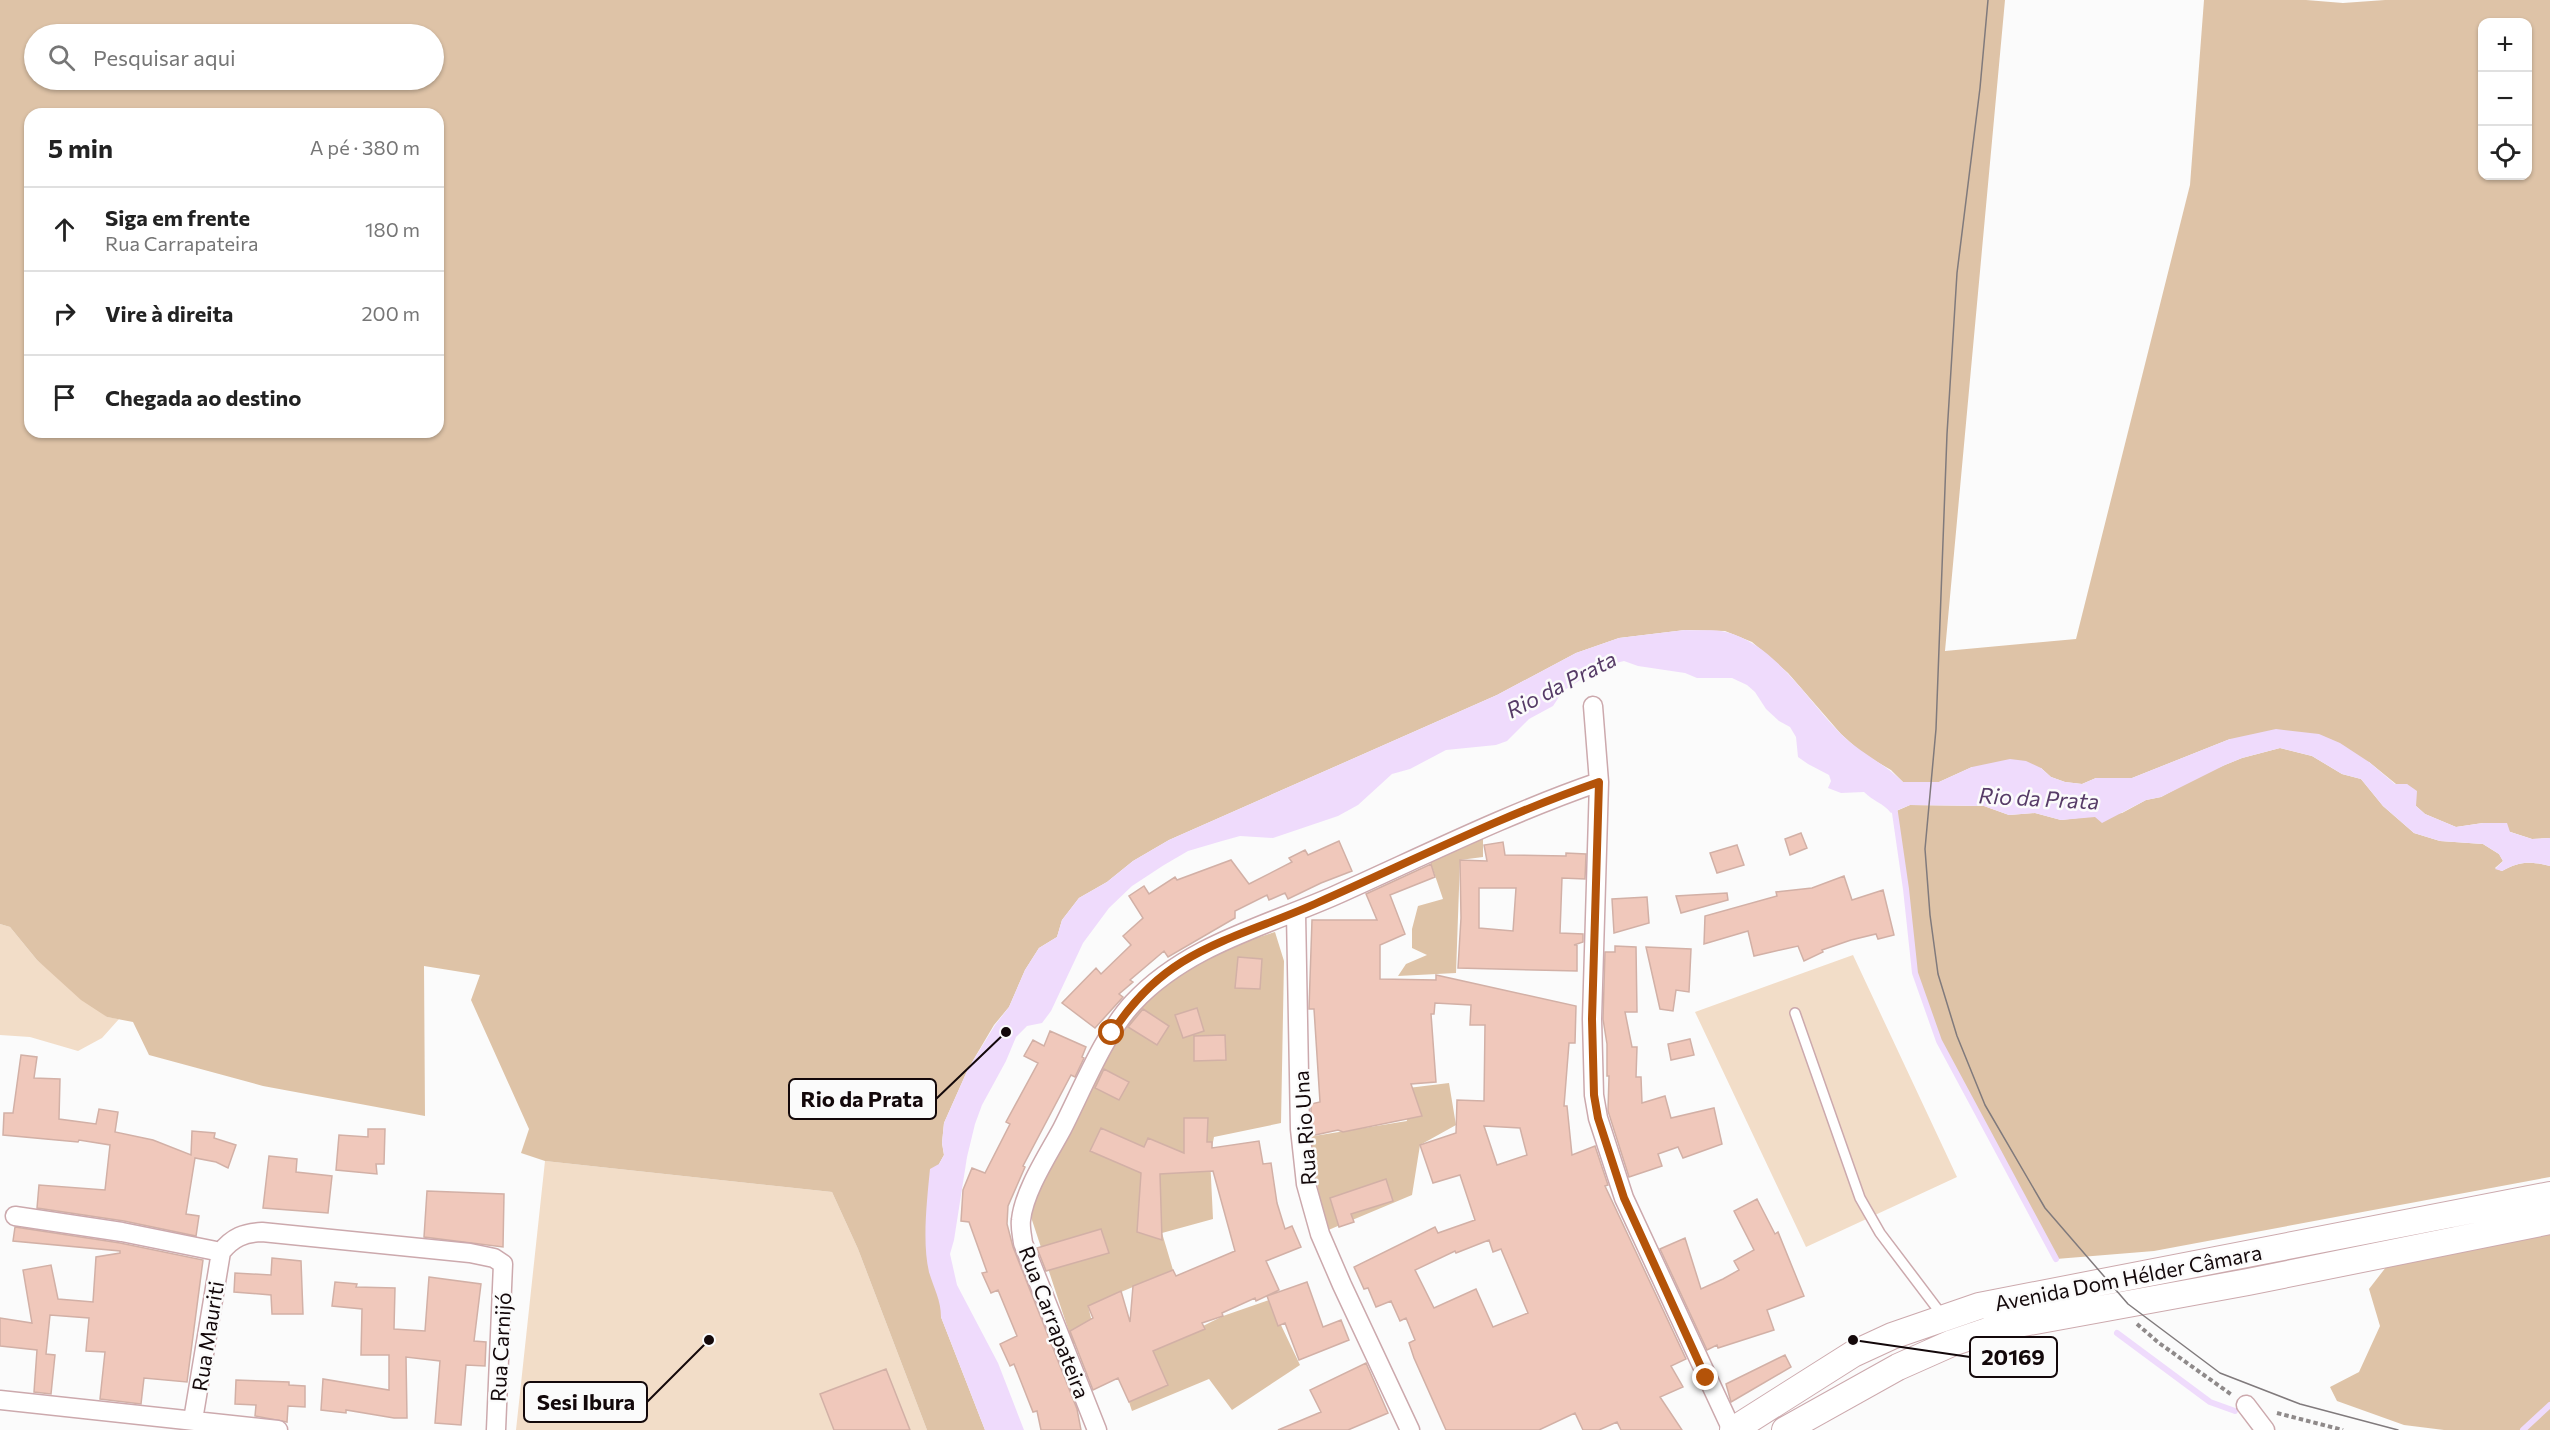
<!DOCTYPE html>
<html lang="pt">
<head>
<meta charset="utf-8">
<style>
	body { margin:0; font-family:Commissioner,sans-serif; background:#f2f2f2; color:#222 }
	.controls { position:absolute; right:18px; top:18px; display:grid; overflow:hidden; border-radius:12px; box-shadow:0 2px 4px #0004 }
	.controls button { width:54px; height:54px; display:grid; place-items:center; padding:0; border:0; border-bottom:2px solid #e0e0e0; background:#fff; color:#222; font:30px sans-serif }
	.stop { position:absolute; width:18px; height:18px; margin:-14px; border:4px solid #b45309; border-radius:50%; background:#fff }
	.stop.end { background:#b45309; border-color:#fff; box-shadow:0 2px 6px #0008 }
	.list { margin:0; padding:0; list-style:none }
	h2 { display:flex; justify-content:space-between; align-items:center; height:78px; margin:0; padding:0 24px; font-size:26px }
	h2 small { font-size:20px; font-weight:400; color:#767676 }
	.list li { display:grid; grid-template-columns:39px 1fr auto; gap:18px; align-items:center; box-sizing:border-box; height:84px; padding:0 24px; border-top:2px solid #e0e0e0 }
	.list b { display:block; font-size:22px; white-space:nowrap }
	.list p { margin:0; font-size:20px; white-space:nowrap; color:#767676 }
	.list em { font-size:20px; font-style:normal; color:#767676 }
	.icon { flex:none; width:33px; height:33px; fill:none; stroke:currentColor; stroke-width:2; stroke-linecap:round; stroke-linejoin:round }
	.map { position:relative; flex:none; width:2550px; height:1430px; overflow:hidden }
	.search { position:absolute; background:#fff; box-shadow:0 2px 4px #0004; left:24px; top:24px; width:420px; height:66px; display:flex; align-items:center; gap:15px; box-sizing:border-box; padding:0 21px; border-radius:33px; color:#767676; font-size:22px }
	.panel { position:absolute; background:#fff; box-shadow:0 2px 4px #0004; left:24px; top:108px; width:420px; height:330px; border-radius:18px }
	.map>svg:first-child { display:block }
	.green { fill:#f2ddc8 }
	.forest { fill:#dec3a7; fill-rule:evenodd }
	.water { fill:#efdbfc }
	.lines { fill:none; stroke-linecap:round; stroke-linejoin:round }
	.stream { stroke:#efdbfc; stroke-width:6 }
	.building { fill:#f0c8bb; stroke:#d2b0a6; stroke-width:1.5; fill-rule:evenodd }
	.lane-casing { stroke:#cca9ad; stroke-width:12 }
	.street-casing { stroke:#cca9ad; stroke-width:21 }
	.secondary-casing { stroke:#cca9ad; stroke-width:28 }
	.path { stroke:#8f8a8a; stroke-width:4; stroke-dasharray:4.5 3; stroke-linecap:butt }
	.lane { stroke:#fff; stroke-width:9 }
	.street { stroke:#fff; stroke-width:18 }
	.secondary { stroke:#fff; stroke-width:26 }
	.tram { stroke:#807a7c; stroke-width:1.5 }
	.route { stroke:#b45309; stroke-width:8 }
	.labels { text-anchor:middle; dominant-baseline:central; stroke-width:5; stroke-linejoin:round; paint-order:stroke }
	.street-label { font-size:21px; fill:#13080a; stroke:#fbfbfb }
	.water-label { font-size:22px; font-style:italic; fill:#563b67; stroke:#fbfbfb }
	.leader { fill:none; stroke:#13080a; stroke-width:2 }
	.callout-dot { fill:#13080a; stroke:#fbfbfb; stroke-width:2 }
	.callout { fill:#fbfbfb; stroke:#13080a; stroke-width:2 }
	.callout-label { font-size:22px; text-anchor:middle; font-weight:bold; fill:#13080a }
</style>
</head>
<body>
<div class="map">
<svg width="2550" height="1430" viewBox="0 0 2550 1430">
	<rect width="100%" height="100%" fill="#fbfbfb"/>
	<path class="green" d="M0,924l10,3 27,33 70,57 12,2 -17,19 -24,13 -48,-14 -30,-2z
		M1853,955l104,222 -151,70 -111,-235z
		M545,1161l287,31 26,57 69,181h-411z"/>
	<path class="forest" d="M0,0h2005l-60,651 131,-12 114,-454 14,-185h102l37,3 42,-3h165v838l-18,1 -49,-16 -27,4 -31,-13 -9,-8 -9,-22h-11l-27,-22 -139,-23 -98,39h-36l-14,6 -17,-2 -14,-5 -10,-9 -69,-1 -33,15h-36l-12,-12 -29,-17 -21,-19 -53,-61 -36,-31 -27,-11 -40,-1 -66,8 -43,15 -79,42 -328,145 -36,21 -26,21 -28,16 -17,22 -5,17 -18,11 -14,22 -16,37 -15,18 -26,44 -24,54 -2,20 2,12 -5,9 -10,107 12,30v16l44,113h-58l-69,-181 -26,-57 -287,-31 -24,-8 8,-24 -58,-129 9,-25 -56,-9 1,150 -162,-30 -114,-31 -16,-33 -26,-5 -26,-17 -44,-40 -27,-33 -10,-3zM2482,22h46v154h-46zM34,34h400v46h-400zM30,114h408v318h-408z
		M2280,748l32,8 30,18 19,5 22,27 31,27 26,8 43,3 16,10 4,7 -8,7 7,3c18,-10 28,-10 48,-5v311l-396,74 -98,8 -117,-218 -24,-68 -9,-84 -12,-77 16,-7 74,1 25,9 26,-2 26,7 61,-7 24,-13 15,-3 44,-24 37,-15z
		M1483,836v21l-23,3 -4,113 -58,3 8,-12 21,-9 -15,-7v-19l6,-23 25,-7 -14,-41z
		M1275,932l9,29 -3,162 -67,14 -4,20 3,62 -51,14 11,37 -85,36 8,32 -23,6 -44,-133 98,-191 36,-35 46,-32z
		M1449,1083l7,42 -36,20 -8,50 -86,36 -18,-94 99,-16 -7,-32z
		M2550,1232v198h-106l-40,-5 -67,-24 -7,-14 29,-15 21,-46 -11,-37 21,-27z
		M1269,1300l31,65 -68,45 -23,-31 -77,32 -3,-9 39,-17 -15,-34 70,-35z"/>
	<path class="water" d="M1685,630c13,1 28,-1 41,2 49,12 81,68 115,102 19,19 43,29 62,48h36l33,-15 38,-8 16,2 15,7 10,9 14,5 17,2 14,-6h36l98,-39 46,-10 43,5 21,9 29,19 26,22h12l10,7 -1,15 9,8 31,13 27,-4h24l3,9 22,7 18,-1v28c-20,-5 -30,-5 -48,5l-7,-2 8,-8 -4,-7 -16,-10 -43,-3 -26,-8 -31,-27 -22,-27 -19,-5 -30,-18 -32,-8 -38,10 -17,7 -64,32 -15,3 -44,23 -7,-6 -34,3 -26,-7 -26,2 -25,-9 -74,-1 -19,8c-8,-10 -18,-12 -27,-21l-23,1 -13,-5 3,-7 -2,-6 -21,-11 -10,-7 -2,-20 -6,-10 -11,-6 -13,-12 -11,-17 -8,-7 -15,-7h-35l-12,-5 -47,-7 -14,-5 -24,6 -37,24 -10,15 -24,13 -22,22 -11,4 -50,5 -36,19 -18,5 -34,31 -20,11 -65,22 -33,-2 -18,5 -34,10 -24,14 -32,21 -23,22 -26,35 -32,68 -9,12 -15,3 -11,11 -10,24 -24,44 -7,19 -8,33 -13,83 -4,14 7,31 41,78 26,67h-39l-44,-113c0,-17 -7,-28 -12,-45 -7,-29 -2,-72 1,-103l9,-5 5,-9 -2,-12 2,-20 24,-54 27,-44 14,-18 16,-37 14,-22 18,-11 5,-17 17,-22 28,-16 26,-21 36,-21 328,-145 79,-42 43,-15z"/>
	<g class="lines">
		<path class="stream" d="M1894,806l12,83 9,84 24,68 117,218
			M2117,1333l93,69 25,9
			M2523,1430l27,-25"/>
	</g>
	<path class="building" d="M1801,833l6,15 -17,7 -5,-16z
		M1339,841l13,30 -31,12 -33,16 -3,-6 -16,7 -2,-5 -32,16v7l-67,39 -4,-6 -34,29 3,2 -14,12 4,3 -28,31 -33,-25 34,-35 5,6 30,-29 -8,-9 20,-18 -14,-22 15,-10 5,8 26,-17 2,3 54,-20 18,24 43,-22 -3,-4 16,-8 3,5z
		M1503,842l2,13 61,1v-3l20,1 -1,25 -23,-1 -2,55 23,1v8l-9,3h3v26l-119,-3 3,-50 -1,-58 27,1 -3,-16zM1479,888h37l-3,43 -34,-3z
		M1737,845l7,20 -27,8 -7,-20z
		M1431,864l4,13 -45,18 15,39 -25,11v34l56,1v-5l140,31 -1,37h-6l-5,63h3l5,49 23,-9 13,39 -3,1 81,173 -15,7 12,21 -23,10 22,33h-61l-4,-8 -18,8h-16l-8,-17 -36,17h-93l-32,-72 -5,-15 6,-3 -9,-22 -6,3 -9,-20 -15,6 -8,-19 -4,1 -10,-22 81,-40 3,6 37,-13 -15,-45 -27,8 -13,-38 36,-12 1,-33 27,1 1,-76h-15l1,-20 -36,-2 -1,11h-3l5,68 -25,2 11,32 -79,16 -5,-2 -23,5 -4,-18v-13l9,-2 -6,-93h-5l3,-89h65l-11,-26zM1484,1126l36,2 7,27 -30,10zM1489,1240l4,12 8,-3 27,64 -35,14 -17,-38 -42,19 -19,-38 40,-19 1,2z
		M1844,876l8,24 31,-10 11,45 -16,4 -2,-5 -25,6 -29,10 1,2 -19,9 -6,-15 -44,10 -6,-25 -44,13 1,-28 72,-20 -1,-4 36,-4z
		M1727,893l1,7 -47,13 -5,-17z
		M1647,897l2,26 -35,10 -2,-34z
		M1615,946l21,1 1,65h-12l7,35h5l-1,30h5l1,26 23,-7 6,22 43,-10 8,36 -39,14 -5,-11 -20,7 4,12 -33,11 -21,-66 1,-35h-2v-32l-4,-25 2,-67h10z
		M1646,947l45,2 -2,43 -13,-2 -3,21 -13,-2z
		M1238,957l24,2 -2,30 -25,-1z
		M1197,1008l7,23 -21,7 -8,-23z
		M1143,1009l26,17 -12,19 -29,-18z
		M1050,1031l36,16 -4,10 2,1 -9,19 -4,-2 -48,91 2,1 -17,39 -1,18 6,23 64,162 4,21h-40l-4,-19 -4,1 -19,-48 -4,2 -10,-22 17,-8 -19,-46 -7,3 -9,-20 5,-1 -18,-50 -8,-1 2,-31 9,-22 13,5 25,-49 -4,-2 32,-59 -14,-7 9,-16 11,6z
		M1225,1035l1,25 -32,1v-25z
		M1690,1039l4,16 -23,5 -3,-16z
		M21,1055l16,2 -3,21 26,1 -1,40 37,5 3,-15 19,3 -3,20 38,8 38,15 1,-24 23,2 -1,5 22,7 -8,23 -12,-6 -21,-4 -9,56 13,2 -3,20 -72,-15 -87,-13 2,-23 66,5 5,-45 -31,-5 -1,2 -75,-7 1,-22h9z
		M1104,1069l25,13 -10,18 -24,-12z
		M1184,1118h24l-1,24h5v6l47,-7 4,23 8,-1 6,40 8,26 7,-3 9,21 -35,14 13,29 -23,11 -1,-3 -33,15 1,3 -21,7 3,6 -52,22 15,34 -39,17 -11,-24 -25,12 -23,-59 23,-13 -5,-12 33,-15 9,31 3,-36 40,-16 3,6 59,-25 -22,-80 -53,3 2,66 -25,-8 4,-59 -51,-22 11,-23 43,19 4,-9 36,15z
		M368,1129h17l-1,35h-8l1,10 -41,-4 3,-35 29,2z
		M269,1156l28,3 -1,13 36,4 -4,37 -65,-5z
		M1386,1179l7,22 -42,13 3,8 -15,5 -9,-29z
		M427,1191l77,3 -1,53 -79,-10z
		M1757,1199l18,35 3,-2 26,64 -37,14 7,20 -56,18 -1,-3 -10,5 -47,-101 25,-11 16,51 22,-10 16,-9 -5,-9 20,-11 -20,-39z
		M15,1227l105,16 83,17 -16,122 -43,-4 -3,26 -41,-5 5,-47 -19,-1 3,-33 -39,-3 -4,39 9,1 -4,39 -17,-2 3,-42 -37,-4v-28l32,5 -9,-53 28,-5 7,34 35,3 3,-45 24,-4v-2l-107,-10z
		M1101,1229l8,24 -63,18 -9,-23z
		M272,1258l29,3 2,53h-31l-1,-19 -37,-3 1,-19 36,2z
		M429,1277l52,7 -7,57 12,1 -1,24 -19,-1 -5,60 -26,-2 5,-62 -34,-4 1,61h-13l-48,-8v3l-25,-3 2,-31 66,11v-35h-28l1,-46 -30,-3 3,-24 22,2 -1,3 39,1 -1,41 31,2z
		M1307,1282l16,45 18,-7 8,20 -50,20 -14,-37 -7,3 -11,-30z
		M1785,1355l6,12 -60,35 -5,-18z
		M1366,1363l22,50 -40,17h-70l43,-18 -11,-22z
		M886,1369l24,61h-76l-14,-36z
		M236,1380l53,2v3l16,1v21l-17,-1 -1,16 -32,-6 1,-11 -21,-1z"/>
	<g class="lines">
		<g class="lane-casing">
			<path id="lane" d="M1795,1013l65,185 20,35 62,82"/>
		</g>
		<g class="street-casing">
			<path id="street" d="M1593,706l6,76 -7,237 2,76 4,23 26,80 108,232
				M1296,913l4,216 6,55 14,50 22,51 68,145
				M15,1216l107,16 99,20
				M0,1400l278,30
				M2246,1405l19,25
				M193,1420l28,-168c12,-15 23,-19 41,-20l208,21 24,5 9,6 -7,166
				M1097,1430l-74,-187c-1,-8 -3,-16 -2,-23 3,-29 27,-65 41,-91 20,-39 42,-95 71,-126 54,-58 133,-77 203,-108 87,-39 173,-82 263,-113"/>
		</g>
		<g class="secondary-casing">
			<path id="secondary" d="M1733,1430l120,-76 39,-18 87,-30 571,-111
				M1785,1430l113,-63 54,-24 44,-15 252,-46 302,-61"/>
		</g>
		<path class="path" d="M2137,1324l22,19 73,52
			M2277,1413l66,17"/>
		<use href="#lane" class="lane"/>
		<use href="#street" class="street"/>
		<use href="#secondary" class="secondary"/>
		<path class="tram" d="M1988,0l-8,88 -23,185 -10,161 -11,295 -11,120 5,66 8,59 19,62 28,69 60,103 83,96 92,69 80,31 98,26"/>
	</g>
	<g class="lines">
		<path class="route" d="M1112,1033c18,-28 41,-53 70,-71 42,-26 92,-39 137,-60 93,-41 184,-87 280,-120l-7,237 2,76 4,23 26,80 82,180"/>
	</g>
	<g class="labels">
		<g class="street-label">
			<text transform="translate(1304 1128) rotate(-94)">Rua Rio Una</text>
			<text transform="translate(2128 1277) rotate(-11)">Avenida Dom Hélder Câmara</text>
			<text transform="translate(1055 1322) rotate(69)">Rua Carrapateira</text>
			<text transform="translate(207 1336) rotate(-81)">Rua Mauriti</text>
			<text transform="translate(500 1347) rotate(-87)">Rua Carnijó</text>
		</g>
		<g class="water-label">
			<text transform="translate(1561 684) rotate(-27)">Rio da Prata</text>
			<text transform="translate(2039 798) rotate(3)">Rio da Prata</text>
		</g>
	</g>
	<path class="leader" d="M1006 1032L936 1099M1853 1340L1970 1357M709 1340L647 1402"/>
	<g class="callout-dot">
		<circle cx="1006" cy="1032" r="6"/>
		<circle cx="1853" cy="1340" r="6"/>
		<circle cx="709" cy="1340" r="6"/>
	</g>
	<g class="callout">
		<rect x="789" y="1079" width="147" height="40" rx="6"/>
		<rect x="1970" y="1337" width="87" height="40" rx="6"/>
		<rect x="524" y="1382" width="123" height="40" rx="6"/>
	</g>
	<g class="callout-label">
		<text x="862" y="1107">Rio da Prata</text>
		<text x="2013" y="1365">20169</text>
		<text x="586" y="1410">Sesi Ibura</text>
	</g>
</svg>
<div class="controls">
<button>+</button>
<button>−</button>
<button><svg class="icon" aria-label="locate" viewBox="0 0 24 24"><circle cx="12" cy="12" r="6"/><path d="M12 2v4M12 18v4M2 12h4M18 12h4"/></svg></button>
</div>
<div class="stop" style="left:1112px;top:1033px"></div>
<div class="stop end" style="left:1706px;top:1378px"></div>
<div class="search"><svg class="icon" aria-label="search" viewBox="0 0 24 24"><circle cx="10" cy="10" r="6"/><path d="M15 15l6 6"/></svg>Pesquisar aqui</div>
<section class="panel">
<h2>5 min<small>A pé · 380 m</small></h2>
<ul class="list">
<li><svg class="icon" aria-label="ahead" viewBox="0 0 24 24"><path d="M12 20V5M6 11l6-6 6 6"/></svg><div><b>Siga em frente</b><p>Rua Carrapateira</p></div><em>180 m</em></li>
<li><svg class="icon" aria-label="right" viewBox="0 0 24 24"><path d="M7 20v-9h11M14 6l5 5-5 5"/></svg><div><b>Vire à direita</b></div><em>200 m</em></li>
<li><svg class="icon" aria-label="arrive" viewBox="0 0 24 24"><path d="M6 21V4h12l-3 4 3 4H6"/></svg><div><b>Chegada ao destino</b></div></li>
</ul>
</section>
</div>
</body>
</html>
